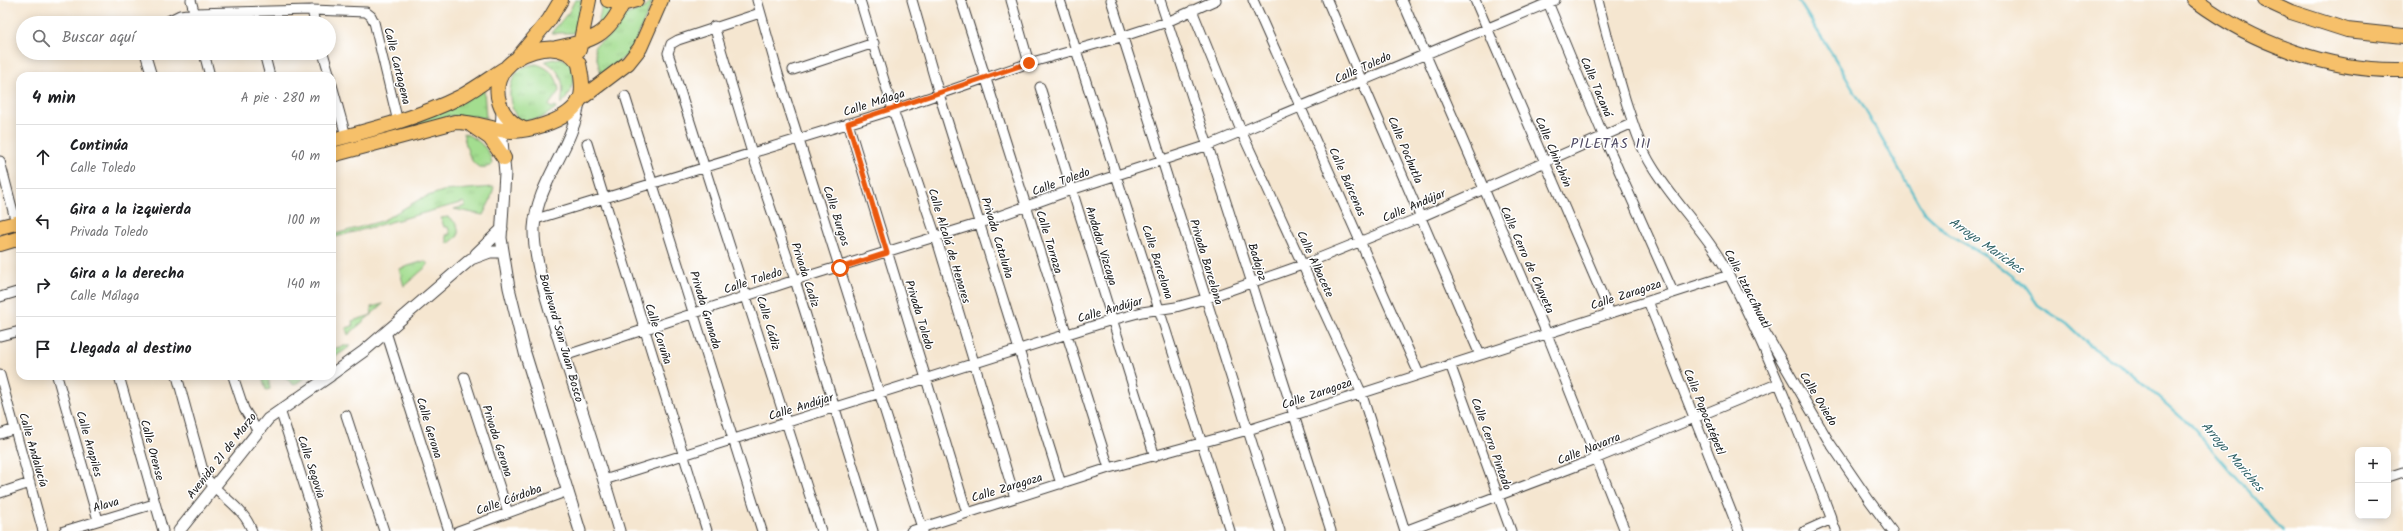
<!DOCTYPE html>
<html lang="es">
<head>
<meta charset="utf-8">
<style>
	body { margin:0; font-family:Kalam,sans-serif; background:#f6f6f6; color:#202124 }
	.controls { position:absolute; right:12px; bottom:12px; display:grid; overflow:hidden; border-radius:8px; box-shadow:0 2px 10px #0003 }
	.controls button { width:36px; height:36px; display:grid; place-items:center; padding:0; border:0; border-bottom:1px solid #e0e0e0; background:#fff; color:#202124; font:20px sans-serif }
	.stop { position:absolute; width:12px; height:12px; margin:-9px; border:3px solid #ea580c; border-radius:50%; background:#fff }
	.stop.end { background:#ea580c; border-color:#fff; box-shadow:0 1px 4px #0008 }
	.list { margin:0; padding:0; list-style:none }
	h2 { display:flex; justify-content:space-between; align-items:center; height:52px; margin:0; padding:0 16px; font-size:17px }
	h2 small { font-size:13px; font-weight:400; color:#757577 }
	.list li { display:grid; grid-template-columns:26px 1fr auto; gap:12px; align-items:center; box-sizing:border-box; height:64px; padding:0 16px; border-top:1px solid #e0e0e0 }
	.list b { display:block; font-size:15px; white-space:nowrap }
	.list p { margin:0; font-size:13px; white-space:nowrap; color:#757577 }
	.list em { font-size:13px; font-style:normal; color:#757577 }
	.icon { flex:none; width:22px; height:22px; fill:none; stroke:currentColor; stroke-width:2; stroke-linecap:round; stroke-linejoin:round }
	.map { position:relative; flex:none; width:2403px; height:531px; overflow:hidden }
	.search { position:absolute; background:#fff; box-shadow:0 2px 10px #0003; left:16px; top:16px; width:320px; height:44px; display:flex; align-items:center; gap:10px; box-sizing:border-box; padding:0 14px; border-radius:22px; color:#757577; font-size:15px }
	.panel { position:absolute; background:#fff; box-shadow:0 2px 10px #0003; left:16px; top:72px; width:320px; height:308px; border-radius:12px }
	.map>svg:first-child { display:block }
	.grass { fill:url(#grass-tufts); stroke:#607c56 }
	.lines { fill:none; stroke-linecap:round; stroke-linejoin:round }
	.stream { stroke:#4ebbc8; stroke-width:2.5 }
	.minor-casing { stroke:#3d3a37; stroke-width:11 }
	.tertiary-casing { stroke:#3d3a37; stroke-width:13 }
	.primary-casing { stroke:#3d3a37; stroke-width:16 }
	.minor { stroke:#fff; stroke-width:9 }
	.tertiary { stroke:#fff; stroke-width:11 }
	.primary { stroke:#f6c06b; stroke-width:14 }
	.route { stroke:#ea580c; stroke-width:5 }
	.labels { text-anchor:middle; dominant-baseline:central; stroke-width:3; stroke-linejoin:round; paint-order:stroke }
	.street-label { font-size:12px; fill:#1c1c1c; stroke:#fff }
	.water-label { font-size:13px; font-style:italic; fill:#326469; stroke:#fff }
	.quarter-label { font-size:14px; letter-spacing:1px; fill:#4f4a63; stroke:#fff }
</style>
</head>
<body>
<div class="map">
<svg width="2403" height="531" viewBox="0 0 2403 531">
	<defs>
		<pattern id="grass-tufts" width="24" height="20" patternUnits="userSpaceOnUse"><rect width="24" height="20" fill="#a3dd8f"/><path d="M3 7l-1-3M5 7V3M7 7l1-3M15 17l-1-3M17 17v-4M19 17l1-3" fill="none" stroke="#8cbd7b"/></pattern>
	</defs>
	<rect width="100%" height="100%" fill="#fff"/>
	<filter id="ink" filterUnits="userSpaceOnUse"><feTurbulence type="fractalNoise" baseFrequency=".025" numOctaves="2"/><feDisplacementMap in="SourceGraphic" scale="8" xChannelSelector="R" yChannelSelector="G"/><feConvolveMatrix kernelMatrix="1 2 1 2 8 2 1 2 1" color-interpolation-filters="sRGB"/></filter>
	<filter id="wash" filterUnits="userSpaceOnUse"><feTurbulence type="fractalNoise" baseFrequency=".012" numOctaves="4" result="noise"/><feDisplacementMap in="SourceGraphic" scale="16" xChannelSelector="R" yChannelSelector="G"/><feGaussianBlur stdDeviation="0.9" result="paint"/><feColorMatrix in="noise" values="0 0 0 0 0 0 0 0 0 0 0 0 0 0 0 0 0 1.4 0 .05"/><feComposite in="paint" operator="in"/></filter>
	<g filter="url(#wash)">
		<rect width="100%" height="100%" fill="#f5e6d0"/>
		<path class="grass" d="M575,0h7l-8,33h-23l18,-21z
			M651,0h2l-19,45 -7,10 -26,20 -7,-28 22,-16 9,-16 20,-7z
			M602,5l10,4 -1,5 -11,12 -2,-2z
			M560,58c22,5 14,35 1,46 4,-20 2,-32 -16,-43z
			M536,64c14,4 22,13 23,27l-10,14 2,3 5,-2v2l-14,10 -22,3c-17,-18 -13,-56 16,-57z
			M484,90l2,28 -16,-2h-20l-118,32v-2c54,-15 103,-27 152,-56z
			M463,133c14,5 28,16 29,32 -22,11 -25,-18 -29,-32z
			M494,187l-4,14 -7,14 -29,-6 11,-3 -1,-4 -132,36v-3l50,-14 40,-23 21,-7z
			M448,217c8,5 11,9 10,19l-10,8 -2,-9 4,-1 -2,-7h-4l-3,-9z
			M424,261l4,3 -1,2 -23,20 -5,-17z
			M383,304l-35,31 -2,-7 7,-2 -1,-5 20,-6 -1,-8z
			M344,346h7l-19,13v-10z
			M262,376h6l2,13 -4,1z
			M283,376h24l-13,9z"/>
		<g class="lines">
			<path class="stream" d="M1798,0l46,73 79,138 25,23 40,23 36,28 14,20 29,19 22,21 42,28 60,53 92,105"/>
		</g>
	</g>
	<g filter="url(#ink)">
		<g class="lines">
			<g class="minor-casing">
				<path id="minor" d="M191,0l6,23
					M757,0l21,74 145,457
					M860,0l33,110 43,127 79,261
					M912,0l27,94 122,390
					M961,0l148,468
					M1011,0l18,63
					M1060,0l170,531
					M1111,0l169,531
					M1160,0c59,176 114,354 171,531
					M1253,0l166,374
					M1327,0l153,355
					M1402,0l145,334 78,197
					M1475,0l135,313
					M1547,0l56,135 70,157
					M1598,0c8,34 18,68 28,102 7,21 14,45 26,64 23,38 57,69 77,109 42,82 75,170 107,256
					M312,10l3,13
					M1192,10l50,123 119,259 44,139
					M254,12l3,11
					M760,13l-82,27 -7,4 -3,9 153,478
					M164,23l16,-8 15,-2 117,-3 54,2 5,4 3,6 24,100
					M714,26l38,127 43,127 78,251
					M145,53l7,23
					M204,53l6,23
					M264,53l6,23
					M323,53l7,23
					M793,70l81,-27
					M332,85l14,51
					M1040,87l115,370
					M625,96l137,435
					M848,123l119,390
					M587,143l120,388
					M0,161l16,62
					M536,219l357,-109 136,-47 92,-26 46,-15 49,-22
					M1744,296l84,144 41,60 23,31
					M0,297l20,-6
					M1648,301l91,230
					M386,332l63,199
					M0,336l20,-5
					M564,356l231,-76 185,-57 91,-33 138,-45 346,-145
					M1450,364l61,167
					M0,375l43,156
					M57,376l41,144
					M119,376l44,155
					M177,376l27,98c14,23 39,31 48,57
					M233,376l11,33 13,21
					M464,377l44,136
					M280,410l39,121
					M346,415l38,116
					M0,434l15,-5
					M2388,477l15,-5
					M604,480l508,-160 30,-8 34,-5 29,-8 97,-34 119,-48 212,-94
					M0,493l30,-10
					M64,531l90,-27
					M458,531l110,-40
					M911,531l198,-63 139,-38 481,-155
					M1405,531l190,-72 184,-76
					M1805,531l27,-12"/>
			</g>
			<g class="tertiary-casing">
				<path id="tertiary" d="M579,100c-4,46 -42,81 -45,128 -1,32 17,86 27,118 20,61 40,123 58,185
					M502,113l-1,17 4,43 -4,65 8,50 16,65 55,178
					M476,254l26,-25
					M332,374l32,-23 107,-92 19,-7h12
					M179,531l89,-112 62,-43"/>
			</g>
			<g class="primary-casing">
				<path id="primary" d="M608,0l14,4 14,-4
					M2195,0c58,43 135,72 208,70
					M2265,0l26,12 56,18 56,6
					M556,48c36,-7 53,-12 68,-48
					M579,50l10,-50
					M519,56l30,-36 12,-20
					M579,100l49,-37 12,-15 21,-48
					M471,125l19,13 14,20
					M332,140c43,-11 88,-23 128,-43 15,-8 30,-19 44,-28
					M332,155l123,-33c17,0 30,5 46,8 22,4 66,-8 78,-29 6,-10 2,-26 0,-37 -3,-5 -7,-10 -13,-12 -18,-9 -48,1 -61,17 -16,20 -5,51 19,60
					M0,227l20,-5
					M0,244l20,-6"/>
			</g>
			<use href="#minor" class="minor"/>
			<use href="#tertiary" class="tertiary"/>
			<use href="#primary" class="primary"/>
		</g>
	</g>
	<g class="lines" filter="url(#ink)">
		<path class="route" d="M840,268l47,-15 -39,-130 181,-60"/>
	</g>
	<g class="labels">
		<g class="street-label">
			<text transform="translate(397 66) rotate(76)">Calle Cartagena</text>
			<text transform="translate(1363 68) rotate(-24)">Calle Toledo</text>
			<text transform="translate(1596 87) rotate(67)">Calle Tacaná</text>
			<text transform="translate(874 103) rotate(-18)">Calle Málaga</text>
			<text transform="translate(1405 150) rotate(67)">Calle Pochutla</text>
			<text transform="translate(1553 152) rotate(67)">Calle Chinchón</text>
			<text transform="translate(1061 182) rotate(-20)">Calle Toledo</text>
			<text transform="translate(1347 182) rotate(66)">Calle Bárcenas</text>
			<text transform="translate(1414 206) rotate(-23)">Calle Andújar</text>
			<text transform="translate(836 216) rotate(72)">Calle Burgos</text>
			<text transform="translate(997 238) rotate(73)">Privada Cataluña</text>
			<text transform="translate(1049 242) rotate(73)">Calle Tarraza</text>
			<text transform="translate(949 246) rotate(73)">Calle Alcalá de Henares</text>
			<text transform="translate(1101 246) rotate(73)">Andador Vizcaya</text>
			<text transform="translate(1527 260) rotate(66)">Calle Cerro de Chaveta</text>
			<text transform="translate(1157 262) rotate(72)">Calle Barcelona</text>
			<text transform="translate(1206 262) rotate(73)">Privada Barcelona</text>
			<text transform="translate(1257 262) rotate(73)">Badajoz</text>
			<text transform="translate(1315 264) rotate(65)">Calle Albacete</text>
			<text transform="translate(805 275) rotate(72)">Privada Cadiz</text>
			<text transform="translate(753 281) rotate(-18)">Calle Toledo</text>
			<text transform="translate(1747 289) rotate(63)">Calle Iztaccíhuatl</text>
			<text transform="translate(1626 295) rotate(-18)">Calle Zaragoza</text>
			<text transform="translate(705 310) rotate(73)">Privada Granada</text>
			<text transform="translate(1110 310) rotate(-16)">Calle Andújar</text>
			<text transform="translate(919 315) rotate(73)">Privada Toledo</text>
			<text transform="translate(768 323) rotate(73)">Calle Cádiz</text>
			<text transform="translate(658 334) rotate(72)">Calle Coruña</text>
			<text transform="translate(561 338) rotate(74)">Boulevard San Juan Bosco</text>
			<text transform="translate(1317 394) rotate(-19)">Calle Zaragoza</text>
			<text transform="translate(1818 399) rotate(59)">Calle Oviedo</text>
			<text transform="translate(801 407) rotate(-17)">Calle Andújar</text>
			<text transform="translate(1704 412) rotate(68)">Calle Popocatépetl</text>
			<text transform="translate(429 428) rotate(73)">Calle Gerona</text>
			<text transform="translate(497 441) rotate(72)">Privada Gerona</text>
			<text transform="translate(89 444) rotate(74)">Calle Arapiles</text>
			<text transform="translate(1491 444) rotate(70)">Calle Cerro Pintado</text>
			<text transform="translate(1589 449) rotate(-22)">Calle Navarra</text>
			<text transform="translate(33 450) rotate(74)">Calle Andalucía</text>
			<text transform="translate(152 450) rotate(75)">Calle Orense</text>
			<text transform="translate(222 456) rotate(-52)">Avenida 21 de Marzo</text>
			<text transform="translate(311 467) rotate(72)">Calle Segovia</text>
			<text transform="translate(1007 488) rotate(-17)">Calle Zaragoza</text>
			<text transform="translate(509 500) rotate(-20)">Calle Córdoba</text>
			<text transform="translate(106 505) rotate(-16)">Alava</text>
		</g>
		<g class="water-label">
			<text transform="translate(1986 246) rotate(35)">Arroyo Mariches</text>
			<text transform="translate(2232 457) rotate(49)">Arroyo Mariches</text>
		</g>
		<g class="quarter-label">
			<text x="1611" y="144">PILETAS III</text>
		</g>
	</g>
</svg>
<div class="controls">
<button>+</button>
<button>−</button>
</div>
<div class="stop" style="left:840px;top:268px"></div>
<div class="stop end" style="left:1029px;top:63px"></div>
<div class="search"><svg class="icon" aria-label="search" viewBox="0 0 24 24"><circle cx="10" cy="10" r="6"/><path d="M15 15l6 6"/></svg>Buscar aquí</div>
<section class="panel">
<h2>4 min<small>A pie · 280 m</small></h2>
<ul class="list">
<li><svg class="icon" aria-label="ahead" viewBox="0 0 24 24"><path d="M12 20V5M6 11l6-6 6 6"/></svg><div><b>Continúa</b><p>Calle Toledo</p></div><em>40 m</em></li>
<li><svg class="icon" aria-label="left" viewBox="0 0 24 24"><path d="M17 20v-9H6M10 6l-5 5 5 5"/></svg><div><b>Gira a la izquierda</b><p>Privada Toledo</p></div><em>100 m</em></li>
<li><svg class="icon" aria-label="right" viewBox="0 0 24 24"><path d="M7 20v-9h11M14 6l5 5-5 5"/></svg><div><b>Gira a la derecha</b><p>Calle Málaga</p></div><em>140 m</em></li>
<li><svg class="icon" aria-label="arrive" viewBox="0 0 24 24"><path d="M6 21V4h12l-3 4 3 4H6"/></svg><div><b>Llegada al destino</b></div></li>
</ul>
</section>
</div>
</body>
</html>
